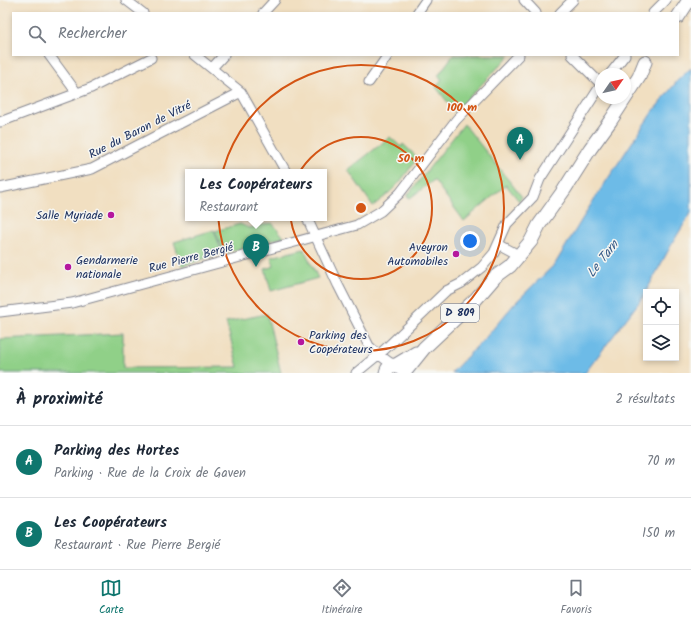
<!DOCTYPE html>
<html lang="fr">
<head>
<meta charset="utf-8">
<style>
	body { margin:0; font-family:Kalam,sans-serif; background:#f6f6f7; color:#1f2937 }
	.controls { position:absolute; right:12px; bottom:12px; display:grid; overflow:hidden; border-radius:0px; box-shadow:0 2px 6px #0003 }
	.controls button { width:36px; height:36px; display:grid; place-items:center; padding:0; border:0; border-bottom:1px solid #e0e1e3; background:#fff; color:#1f2937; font:20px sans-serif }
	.compass { position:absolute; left:595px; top:68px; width:36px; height:36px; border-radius:50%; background:#fff; box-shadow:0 2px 6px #0003; rotate:56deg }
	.you { position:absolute; left:470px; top:241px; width:14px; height:14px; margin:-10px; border:3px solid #fff; border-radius:50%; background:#1a73e8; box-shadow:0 0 0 6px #1a73e833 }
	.badge { display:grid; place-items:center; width:26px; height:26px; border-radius:50%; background:#0f766e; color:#fff; font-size:13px; font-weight:700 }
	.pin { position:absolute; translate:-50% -33px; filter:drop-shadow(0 1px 2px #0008) }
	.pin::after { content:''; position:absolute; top:21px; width:14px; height:12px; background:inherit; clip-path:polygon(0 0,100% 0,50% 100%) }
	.popup { position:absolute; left:185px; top:169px; width:142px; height:52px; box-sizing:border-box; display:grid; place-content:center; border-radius:0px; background:#fff; filter:drop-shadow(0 1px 3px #0005); font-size:13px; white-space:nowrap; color:#747a83 }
	.popup b { font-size:15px; color:#1f2937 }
	.popup::after { content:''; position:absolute; left:50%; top:100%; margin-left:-8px; border:8px solid transparent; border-top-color:#fff }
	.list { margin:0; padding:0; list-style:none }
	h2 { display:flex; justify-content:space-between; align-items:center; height:52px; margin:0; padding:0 16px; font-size:17px }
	h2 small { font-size:13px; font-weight:400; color:#747a83 }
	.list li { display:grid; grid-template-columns:26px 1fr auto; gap:12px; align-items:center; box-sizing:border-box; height:72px; padding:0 16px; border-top:1px solid #e0e1e3 }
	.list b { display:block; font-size:15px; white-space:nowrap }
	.list p { margin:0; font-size:13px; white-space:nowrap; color:#747a83 }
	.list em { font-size:13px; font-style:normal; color:#747a83 }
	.icon { flex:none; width:22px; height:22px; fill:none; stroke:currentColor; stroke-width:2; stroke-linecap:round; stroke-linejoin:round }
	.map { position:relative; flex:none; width:691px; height:373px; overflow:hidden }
	.search { position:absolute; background:#fff; box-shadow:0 2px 6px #0003; left:12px; right:12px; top:12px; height:44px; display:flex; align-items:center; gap:10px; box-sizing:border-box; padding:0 14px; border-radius:0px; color:#747a83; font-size:15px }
	.sheet { height:196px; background:#fff }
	nav { display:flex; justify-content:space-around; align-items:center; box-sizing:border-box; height:56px; border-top:1px solid #e0e1e3; background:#fff; font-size:11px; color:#747a83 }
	nav a { display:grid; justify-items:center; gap:2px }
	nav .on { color:#0f766e }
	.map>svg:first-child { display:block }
	.green { fill:#90d088; stroke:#568073 }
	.water { fill:#6dbbe7; stroke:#4475a2 }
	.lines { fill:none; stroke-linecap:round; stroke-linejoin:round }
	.street-casing { stroke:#868790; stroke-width:11 }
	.primary-casing { stroke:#868790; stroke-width:15 }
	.street { stroke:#fff; stroke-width:9 }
	.primary { stroke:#fff; stroke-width:13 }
	.ring { fill:none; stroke:#d45514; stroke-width:2 }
	.poi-dot { fill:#b5179e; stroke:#f6f6f2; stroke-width:1.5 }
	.labels { text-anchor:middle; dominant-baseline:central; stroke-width:3; stroke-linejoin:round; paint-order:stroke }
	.shield { fill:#f6f6f2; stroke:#5d6b8a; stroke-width:1 }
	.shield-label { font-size:11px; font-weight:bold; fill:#1b2f5e }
	.street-label { font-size:12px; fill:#1b2f5e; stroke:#f6f6f2 }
	.poi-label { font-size:12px; fill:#1b2f5e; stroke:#f6f6f2; text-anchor:end }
	.water-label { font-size:13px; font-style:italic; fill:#345987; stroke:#f6f6f2 }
	.centre { fill:#d45514; stroke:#f6f6f2; stroke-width:2 }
	.ring-label { font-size:12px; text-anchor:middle; font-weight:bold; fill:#d45514; stroke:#f6f6f2; stroke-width:3; stroke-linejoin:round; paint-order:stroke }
</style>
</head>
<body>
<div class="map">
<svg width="691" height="373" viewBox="0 0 691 373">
	<rect width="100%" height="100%" fill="#f6f6f2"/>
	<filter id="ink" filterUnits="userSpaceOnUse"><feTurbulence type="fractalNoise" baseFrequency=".025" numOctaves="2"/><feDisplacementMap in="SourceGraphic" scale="8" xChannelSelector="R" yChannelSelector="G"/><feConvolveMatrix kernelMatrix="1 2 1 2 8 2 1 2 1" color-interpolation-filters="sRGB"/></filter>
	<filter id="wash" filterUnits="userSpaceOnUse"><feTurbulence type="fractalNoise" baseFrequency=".012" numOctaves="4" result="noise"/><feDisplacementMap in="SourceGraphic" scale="16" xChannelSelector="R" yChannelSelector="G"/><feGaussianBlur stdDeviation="0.9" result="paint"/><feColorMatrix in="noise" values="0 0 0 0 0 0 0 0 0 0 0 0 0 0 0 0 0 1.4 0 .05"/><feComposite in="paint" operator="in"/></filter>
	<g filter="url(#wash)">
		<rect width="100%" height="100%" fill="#f1dfc1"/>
		<path class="green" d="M453,55h57l-55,57 -19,-25 6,-8 -4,-3z
			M464,124l58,73 -3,4 -13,-16 -42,36 -30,-41 -24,18 -3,-2z
			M390,137l11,10 2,-3 15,14 -19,25 -12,12 -14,11 -25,-36z
			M272,223l12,14 -60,16 -9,-22 25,-7 9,4z
			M214,230l8,23 -40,13 -8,-24z
			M304,249l14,29 -47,13 -6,-22 9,-3 -3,-9z
			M267,314l14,59h-281v-34l123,-6v35l115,-1 -12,-45z"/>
		<path class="water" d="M691,68v145l-18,29 -30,55 -58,76h-134l36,-37 28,-33 40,-39 38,-63 58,-87 27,-34z"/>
	</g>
	<g filter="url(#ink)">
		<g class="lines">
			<g class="street-casing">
				<path id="street" d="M126,0l17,13
					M524,0l12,13
					M263,13l12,-13
					M417,13l9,-13
					M560,13l13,-13
					M653,13l13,-13
					M49,55l28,38
					M195,55l46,37 45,80
					M572,55l29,29
					M212,68l12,-13
					M610,74l15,-19
					M369,82l19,-27
					M0,122l91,-34 60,-30
					M0,188l92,-19 149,-77
					M307,218l31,67 31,61 9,8 15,11
					M498,244l15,8
					M0,312l72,-9 285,-78 24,-14 19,-18 56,-73 63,-65
					M356,373l28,-23 62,-59 16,-8 20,-16 12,-14 4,-9 9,-20 26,-27 7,-18 61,-94"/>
			</g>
			<g class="primary-casing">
				<path id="primary" d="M678,17l11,-17
					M396,365l20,-12
					M386,373c1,-5 4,-8 10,-8l5,4
					M404,373l20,-25 52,-49 19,-22 15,-11 21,-25 8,-16 25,-35 26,-41 21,-29 28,-43 6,-15"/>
			</g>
			<use href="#street" class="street"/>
			<use href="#primary" class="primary"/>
		</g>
	</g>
	<g class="ring">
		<circle cx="361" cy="208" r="71"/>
		<circle cx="361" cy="208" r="143"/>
	</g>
	<g class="poi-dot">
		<circle cx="111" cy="215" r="4"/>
		<circle cx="456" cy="254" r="4"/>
		<circle cx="68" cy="267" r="4"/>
		<circle cx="301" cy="342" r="4"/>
	</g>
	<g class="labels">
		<rect class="shield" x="441" y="304" width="38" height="18" rx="3"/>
		<g class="shield-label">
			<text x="460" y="313">D 809</text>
		</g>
		<g class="street-label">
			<text transform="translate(140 130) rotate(-27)">Rue du Baron de Vitré</text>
			<text transform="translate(191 258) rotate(-15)">Rue Pierre Bergié</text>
		</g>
		<g class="poi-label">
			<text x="103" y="215">Salle Myriade</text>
			<text x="448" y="247">Aveyron<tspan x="448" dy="14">Automobiles</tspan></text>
			<text x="76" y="260" text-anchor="start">Gendarmerie<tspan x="76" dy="14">nationale</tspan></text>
			<text x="309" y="335" text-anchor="start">Parking des<tspan x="309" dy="14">Coopérateurs</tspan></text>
		</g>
		<g class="water-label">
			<text transform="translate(603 259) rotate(-52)">Le Tarn</text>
		</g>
	</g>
	<circle cx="361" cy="208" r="6" class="centre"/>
	<g class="ring-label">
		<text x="462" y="111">100 m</text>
		<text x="411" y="162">50 m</text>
	</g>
</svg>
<div class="controls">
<button><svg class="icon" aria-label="locate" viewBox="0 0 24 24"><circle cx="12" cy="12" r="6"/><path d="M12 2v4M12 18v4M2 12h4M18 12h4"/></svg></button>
<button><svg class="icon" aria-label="layers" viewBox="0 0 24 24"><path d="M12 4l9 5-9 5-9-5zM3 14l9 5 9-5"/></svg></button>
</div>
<svg class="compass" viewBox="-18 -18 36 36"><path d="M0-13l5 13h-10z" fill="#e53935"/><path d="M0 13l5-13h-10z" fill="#747a83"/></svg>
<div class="you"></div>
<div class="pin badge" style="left:520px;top:160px">A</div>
<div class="pin badge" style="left:256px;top:267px">B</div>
<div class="popup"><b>Les Coopérateurs</b>Restaurant</div>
<div class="search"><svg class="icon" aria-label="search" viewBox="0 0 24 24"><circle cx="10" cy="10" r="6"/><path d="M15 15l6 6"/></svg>Rechercher</div>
</div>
<section class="sheet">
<h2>À proximité<small>2 résultats</small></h2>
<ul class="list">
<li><span class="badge">A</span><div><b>Parking des Hortes</b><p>Parking · Rue de la Croix de Gaven</p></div><em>70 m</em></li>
<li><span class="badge">B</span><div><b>Les Coopérateurs</b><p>Restaurant · Rue Pierre Bergié</p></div><em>150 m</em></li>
</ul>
</section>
<nav>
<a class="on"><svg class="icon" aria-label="map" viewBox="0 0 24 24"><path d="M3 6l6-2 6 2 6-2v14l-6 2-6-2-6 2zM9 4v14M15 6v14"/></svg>Carte</a>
<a><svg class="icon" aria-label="directions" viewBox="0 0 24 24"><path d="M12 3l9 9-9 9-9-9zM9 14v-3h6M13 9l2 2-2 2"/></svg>Itinéraire</a>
<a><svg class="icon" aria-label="saved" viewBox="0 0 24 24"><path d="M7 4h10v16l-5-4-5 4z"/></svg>Favoris</a>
</nav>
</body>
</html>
